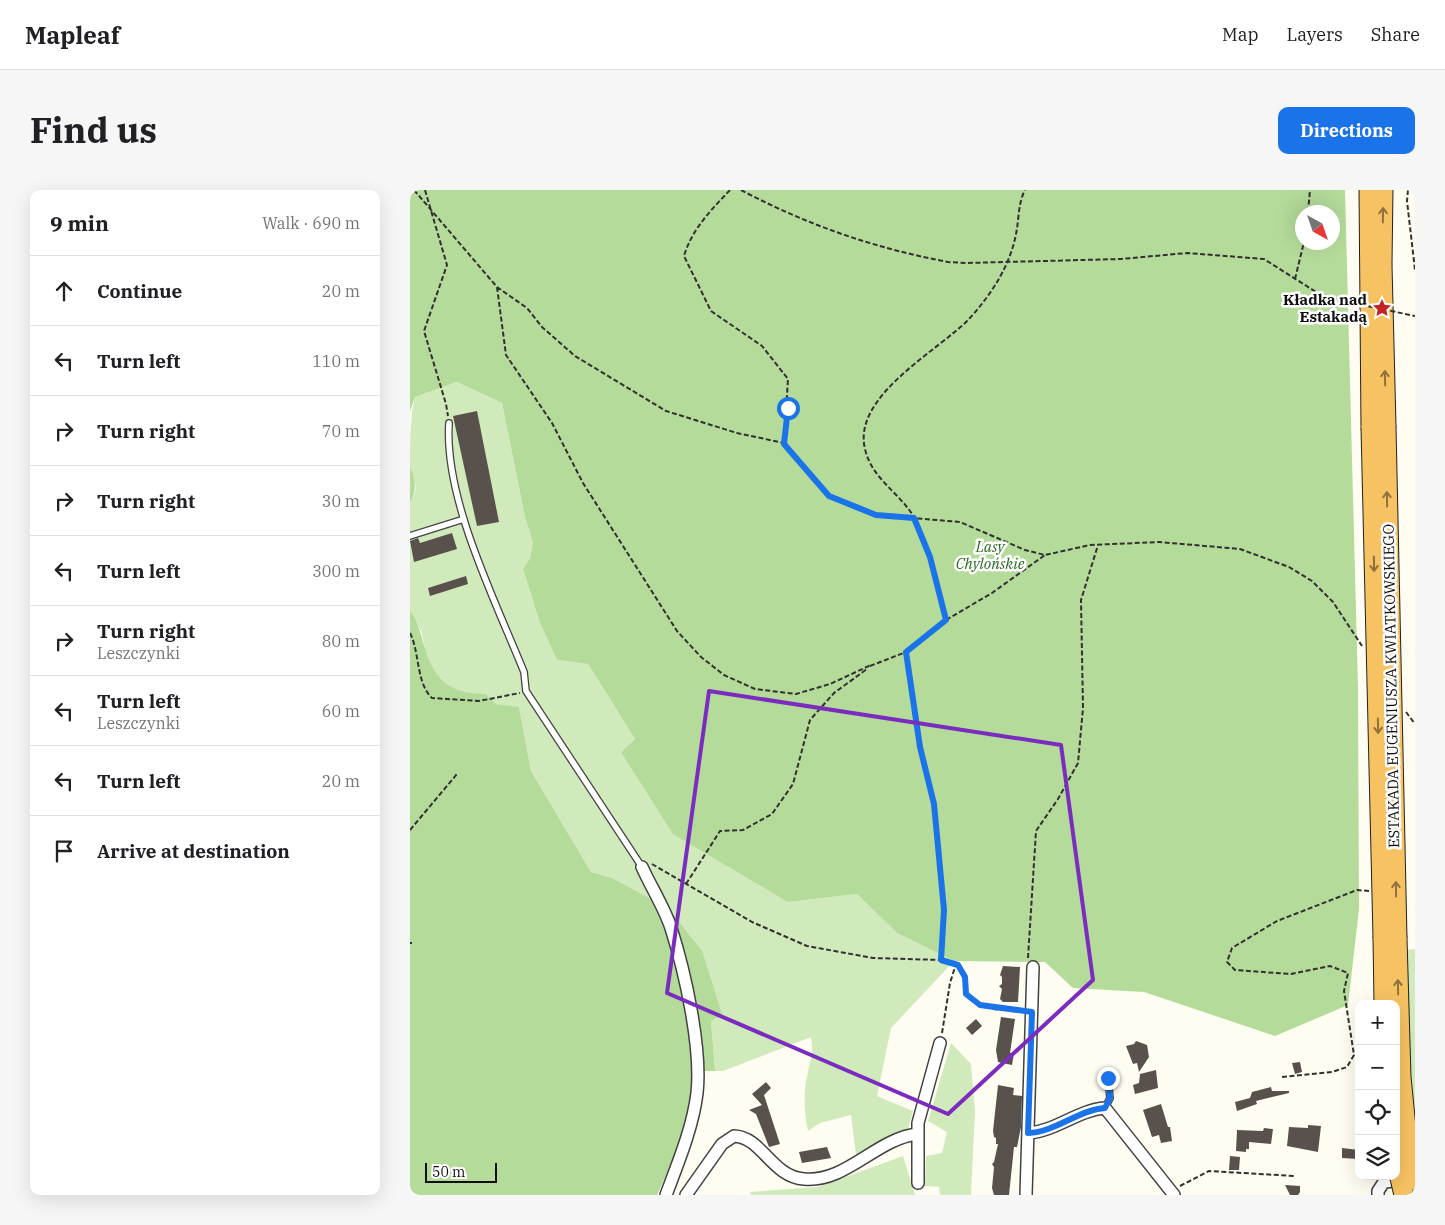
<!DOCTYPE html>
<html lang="en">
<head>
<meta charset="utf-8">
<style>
	body { margin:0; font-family:"IBM Plex Serif",serif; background:#f6f6f6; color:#202124 }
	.controls { position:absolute; right:15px; bottom:15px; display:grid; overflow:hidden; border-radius:10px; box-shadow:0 5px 20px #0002 }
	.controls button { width:45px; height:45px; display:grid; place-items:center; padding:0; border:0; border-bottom:1px solid #e0e0e0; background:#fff; color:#202124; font:25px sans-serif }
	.compass { position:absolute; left:885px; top:15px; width:45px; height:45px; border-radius:50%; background:#fff; box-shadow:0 5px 20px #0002; rotate:140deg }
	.scale { position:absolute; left:15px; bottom:12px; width:72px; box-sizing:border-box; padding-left:5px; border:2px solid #0f0f0f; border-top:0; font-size:14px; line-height:18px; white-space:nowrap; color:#0f0f0f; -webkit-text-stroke:4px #fff; paint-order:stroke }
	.stop { position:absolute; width:15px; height:15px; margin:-11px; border:4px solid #1a73e8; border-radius:50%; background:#fff }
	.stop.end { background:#1a73e8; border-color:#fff; box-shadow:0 1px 5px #0008 }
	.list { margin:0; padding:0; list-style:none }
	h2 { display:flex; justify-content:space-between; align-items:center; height:65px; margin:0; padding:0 20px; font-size:21px }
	h2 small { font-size:16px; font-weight:400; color:#757577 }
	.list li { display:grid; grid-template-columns:32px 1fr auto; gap:15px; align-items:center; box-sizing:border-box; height:70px; padding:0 20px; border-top:1px solid #e0e0e0 }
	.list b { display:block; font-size:19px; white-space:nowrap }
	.list p { margin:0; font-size:16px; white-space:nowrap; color:#757577 }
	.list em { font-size:16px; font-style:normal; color:#757577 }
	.icon { flex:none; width:28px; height:28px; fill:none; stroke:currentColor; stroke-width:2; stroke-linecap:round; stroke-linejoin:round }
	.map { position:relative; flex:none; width:1005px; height:1005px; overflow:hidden; border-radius:10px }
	header { display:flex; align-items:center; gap:30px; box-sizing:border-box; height:70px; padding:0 25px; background:#fff; border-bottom:1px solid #e0e0e0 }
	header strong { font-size:24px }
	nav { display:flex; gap:28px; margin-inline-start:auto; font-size:18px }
	.intro { display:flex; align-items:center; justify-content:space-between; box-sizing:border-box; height:120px; padding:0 30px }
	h1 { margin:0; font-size:35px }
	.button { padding:12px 22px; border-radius:10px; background:#1a73e8; color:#fff; font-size:18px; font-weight:700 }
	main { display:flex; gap:30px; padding:0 30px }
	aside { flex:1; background:#fff; border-radius:10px; box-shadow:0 5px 20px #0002 }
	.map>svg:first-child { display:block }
	.green { fill:#d1eabb }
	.forest { fill:#b4db9a; fill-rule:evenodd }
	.building { fill:#58514c }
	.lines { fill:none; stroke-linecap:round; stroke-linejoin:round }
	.service-casing { stroke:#424242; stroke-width:8 }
	.minor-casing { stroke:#424242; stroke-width:14 }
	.trunk-casing { stroke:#202020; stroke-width:21 }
	.path { stroke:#313131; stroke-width:2; stroke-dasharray:5 2.5; stroke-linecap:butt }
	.service { stroke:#fff; stroke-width:5.5 }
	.minor { stroke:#fff; stroke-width:11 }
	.trunk { stroke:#f6c262; stroke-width:19 }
	.trunk-bridge-casing { stroke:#202020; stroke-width:21; stroke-linecap:butt }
	.path-bridge { stroke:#313131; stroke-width:2; stroke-dasharray:5 2.5; stroke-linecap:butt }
	.trunk-bridge { stroke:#f6c262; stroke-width:19 }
	.oneway { stroke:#8e713d }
	.route { stroke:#1a73e8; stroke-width:6 }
	.marked { fill:none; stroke:#7b2cbf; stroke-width:4; stroke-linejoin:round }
	.labels { text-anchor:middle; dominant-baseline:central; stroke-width:5; stroke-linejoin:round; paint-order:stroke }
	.poi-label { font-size:15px; font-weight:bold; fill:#0f0f0f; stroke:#fff; text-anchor:end }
	.park-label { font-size:15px; font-style:italic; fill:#2b681f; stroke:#fff }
	.street-label { font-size:15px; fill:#0f0f0f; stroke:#fff }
</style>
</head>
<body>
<header>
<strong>Mapleaf</strong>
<nav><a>Map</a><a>Layers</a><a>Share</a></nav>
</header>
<div class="intro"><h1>Find us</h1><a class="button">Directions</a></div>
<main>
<aside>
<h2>9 min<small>Walk · 690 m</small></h2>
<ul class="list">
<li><svg class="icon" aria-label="ahead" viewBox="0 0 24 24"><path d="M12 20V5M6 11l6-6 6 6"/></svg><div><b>Continue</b></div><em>20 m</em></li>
<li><svg class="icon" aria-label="left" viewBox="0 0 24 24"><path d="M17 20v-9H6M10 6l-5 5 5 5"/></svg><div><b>Turn left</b></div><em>110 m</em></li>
<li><svg class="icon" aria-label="right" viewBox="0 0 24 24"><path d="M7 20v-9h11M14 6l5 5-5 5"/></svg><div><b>Turn right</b></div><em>70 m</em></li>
<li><svg class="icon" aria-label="right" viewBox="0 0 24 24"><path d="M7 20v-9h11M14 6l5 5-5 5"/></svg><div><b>Turn right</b></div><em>30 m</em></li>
<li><svg class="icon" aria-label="left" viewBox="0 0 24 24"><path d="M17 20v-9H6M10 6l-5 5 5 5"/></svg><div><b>Turn left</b></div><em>300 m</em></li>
<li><svg class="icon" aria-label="right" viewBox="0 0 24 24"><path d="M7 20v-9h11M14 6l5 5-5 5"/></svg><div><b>Turn right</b><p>Leszczynki</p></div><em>80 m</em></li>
<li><svg class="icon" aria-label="left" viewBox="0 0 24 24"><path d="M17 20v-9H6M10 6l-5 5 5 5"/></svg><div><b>Turn left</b><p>Leszczynki</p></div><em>60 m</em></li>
<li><svg class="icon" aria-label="left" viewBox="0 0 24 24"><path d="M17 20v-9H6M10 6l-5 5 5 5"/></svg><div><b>Turn left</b></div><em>20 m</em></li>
<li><svg class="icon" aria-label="arrive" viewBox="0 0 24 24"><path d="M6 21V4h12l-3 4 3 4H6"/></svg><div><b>Arrive at destination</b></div></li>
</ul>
</aside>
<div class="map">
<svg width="1005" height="1005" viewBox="0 0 1005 1005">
	<rect width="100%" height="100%" fill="#fffdf2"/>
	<path class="green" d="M47,192l45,21 23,114 8,26 -3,15 -7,11 17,54 17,37 31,4 47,75 -14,13 167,150 69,-8 40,39 57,28 -63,67 -14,68 36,15 -5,18 -52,26 -5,-40 -31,8 -12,8c-4,-19 -5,-40 0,-59 3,-17 6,-17 3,-35l-88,34h-8l-4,-51 -99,-142 -21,-6 -60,-101 -12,-64 -23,-3 -10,-10h-21l-15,-7 -14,-11 -10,-24 -5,-21 -11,-20v-108c11,-19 3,-19 0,-36 0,-19 0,-52 5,-70z
		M1005,759v175l-5,-44 -4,-130z
		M541,853l20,21 4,47 -4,84h-31l-1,-8 -14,-1 1,-30 16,-3 5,-21 -19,-11z
		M493,966l12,39h-164l-1,-3 68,-5z"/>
	<path class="forest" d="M0,0h935l13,498 1,221 -11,96 -73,31 -131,-44 -71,-4 -28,-26 -91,-1 -57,-28 -40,-39 -69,8 -115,-68 -52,-82 14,-13 -47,-75 -31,-4 -17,-37 -17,-54 7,-11 3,-15 -8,-26 -23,-114 -45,-21 -42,15 -5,14zM892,22h30v30h-30z
		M0,277c6,14 7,23 0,36z
		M0,421c9,11 11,26 16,40 10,32 27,43 60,43l10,10 23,3 12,64 60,101 21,6 57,31 33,42 20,63 -11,7 4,50h-12l-21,70 -25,54h-247z"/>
	<path class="building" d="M67,221l22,111 -22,4 -24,-110z
		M42,343l5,16 -43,13 -4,-21 8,-3 2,5z
		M56,386l2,8 -38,12 -2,-8z
		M593,776l17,1 -2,35h-15l-3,-3 2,-10 -3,-3 3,-2v-7l-2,-2z
		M591,827l14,2 -5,34h4l-2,12 -14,-3 -2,-12z
		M566,829l6,7 -10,9 -6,-7z
		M726,851l11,4 2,12 -10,15 -2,-9 -4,1 -7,-18 8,-2z
		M890,872l2,10 -7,2 -3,-11z
		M746,880l2,18 -23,6 -2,-9 6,-2 1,-9z
		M356,892l5,6 -7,7 16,49 -11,3 -13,-33 -7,-4 13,-5 -10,-11z
		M588,895l16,3 -1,7 9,1 -1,31 -4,20h-3l-5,48h-15l-2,-7 2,-21 -2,-3 2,-2 4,-18h-2v-6l-2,-1 -1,-6z
		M861,897l1,4h17v2l-33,8 1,3 -20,7 -2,-9 15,-4 2,-6z
		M751,914l7,23h2l2,14 -11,2 -2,-8 -7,2 -9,-27z
		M898,935l13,1 -3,26 -31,-6 2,-19 19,1z
		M854,938l9,1 -2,15 -22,-2v7h-3v3l-10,-1 1,-21 26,1z
		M417,957l4,11 -29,5 -3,-11z
		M932,958l17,2 -1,9 -16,-1z
		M820,966l10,1 -1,13h-10z
		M875,995l15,1v6l-2,3h-8z"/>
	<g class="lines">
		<g class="service-casing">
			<path id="service" d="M39,233c-5,76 46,177 75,249l2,19 116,176
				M0,346l54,-17
				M695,918l5,-10 -2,-20"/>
		</g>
		<g class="minor-casing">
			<path id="minor" d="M232,677c9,20 22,40 29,61 14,44 31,120 26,165 -4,34 -19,70 -31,102
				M619,943c27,-2 49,-23 76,-25l69,87
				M508,993v-60l22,-80
				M276,1005l36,-51 12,-8c28,1 38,41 70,43 42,4 72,-40 113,-45
				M616,1005l7,-228
				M968,1005v-4l6,-9 21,-2"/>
		</g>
		<g class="trunk-casing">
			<path id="trunk" d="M959,0l2,238
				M973,0l-1,75 4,161
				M973,748l1,66
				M987,748l4,139 8,81"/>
		</g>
		<path class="path" d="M4,0l83,97 30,21 15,19 33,29 91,55 71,22 47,10 45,52 47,20 84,7 65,28 20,5 45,-10 69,-3 81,7 49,18 23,14 21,21 29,44
			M15,0l22,75 -23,66 22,73 2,12
			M320,0c-19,20 -38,39 -46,66l27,55 51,35 26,33 -4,64
			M331,0c66,35 133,58 207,72l18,1 155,-4 66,-6 77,6 52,33 23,8
			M998,0l-1,11 8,69
			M898,22l2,-22
			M885,89l9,-37
			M87,97l9,68 46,68 31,60 94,148 24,26 23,18 31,14 41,5 34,-10 41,-19
			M536,430c-8,-34 -15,-69 -31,-101 -14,-26 -43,-39 -50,-70 -13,-53 73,-98 104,-130 22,-24 41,-53 47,-85 3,-14 2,-31 9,-44
			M0,443c10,20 6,50 22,65l47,3 41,-8
			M496,462l14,95 14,57 10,105 -3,51
			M460,476l36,-14 40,-32 46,-27 53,-38
			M996,522l9,12
			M0,640l47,-56
			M242,674l100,58 55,24 66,12 68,2 11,2 11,9c3,8 1,17 4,23 8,17 39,16 55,17
			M276,694l34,-53 23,-1 29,-16 21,-30 17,-64 24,-27 33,-24
			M0,753h2
			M618,768l8,-127 22,-32 20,-36 5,-55 -2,-108 17,-55
			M532,843l8,-50 6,-19
			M872,887l50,-5 15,-5 7,-12 -10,-64 4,-18 -18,-7 -39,8 -56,-4 -8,-8 5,-14 45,-27 80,-31 12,1
			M770,996l29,-15 85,5"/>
		<use href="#service" class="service"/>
		<use href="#minor" class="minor"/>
		<use href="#trunk" class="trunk"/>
		<g class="trunk-bridge-casing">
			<path id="trunk-bridge" d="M976,236l11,512
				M961,238l12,510
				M999,968l6,22
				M986,971l8,34"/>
		</g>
		<path class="path-bridge" d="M929,110l76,16"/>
		<use href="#trunk-bridge" class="trunk-bridge"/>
	</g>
	<defs><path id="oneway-shaft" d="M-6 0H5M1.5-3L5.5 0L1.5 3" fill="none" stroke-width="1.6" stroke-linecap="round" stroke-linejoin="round" transform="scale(1.25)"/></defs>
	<g class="oneway">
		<use href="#oneway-shaft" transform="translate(973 25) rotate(-89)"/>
		<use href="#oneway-shaft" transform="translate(975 188) rotate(-91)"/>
		<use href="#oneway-shaft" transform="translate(977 309) rotate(-91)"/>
		<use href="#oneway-shaft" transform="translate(964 374) rotate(89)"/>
		<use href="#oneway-shaft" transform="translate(968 536) rotate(89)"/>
		<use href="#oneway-shaft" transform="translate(986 699) rotate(-91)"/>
		<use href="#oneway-shaft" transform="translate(988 797) rotate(-91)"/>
	</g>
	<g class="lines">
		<path class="route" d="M378,218l-4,36 45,52 47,19 38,3 16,39 16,63 -40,32 14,95 14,57 10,106 -3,50 17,5 7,12 1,17 14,11 52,7 -4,121c28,-1 50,-23 77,-25l5,-10 -2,-20"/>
	</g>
	<path class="marked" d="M299,501l352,54 32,235 -145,134 -281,-121z"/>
	<defs>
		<g id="sight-bare" transform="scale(1.5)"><path d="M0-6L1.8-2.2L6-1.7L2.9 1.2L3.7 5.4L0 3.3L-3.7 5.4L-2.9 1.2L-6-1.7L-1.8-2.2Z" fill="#c12626" stroke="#fff" stroke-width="2.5" paint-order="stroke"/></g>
	</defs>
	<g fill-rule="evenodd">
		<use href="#sight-bare" x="972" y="118"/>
	</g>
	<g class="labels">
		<g class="poi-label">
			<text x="957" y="109">Kładka nad<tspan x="957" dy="17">Estakadą</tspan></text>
		</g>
		<g class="park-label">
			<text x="580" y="356">Lasy<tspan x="580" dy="17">Chylońskie</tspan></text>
		</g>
		<g class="street-label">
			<text transform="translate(981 496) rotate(-91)">ESTAKADA EUGENIUSZA KWIATKOWSKIEGO</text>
		</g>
	</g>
</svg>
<div class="controls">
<button>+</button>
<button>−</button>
<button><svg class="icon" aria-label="locate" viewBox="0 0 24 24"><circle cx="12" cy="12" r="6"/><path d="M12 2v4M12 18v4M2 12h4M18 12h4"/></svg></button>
<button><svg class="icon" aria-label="layers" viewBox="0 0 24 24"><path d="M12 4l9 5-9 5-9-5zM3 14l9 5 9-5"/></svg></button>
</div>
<svg class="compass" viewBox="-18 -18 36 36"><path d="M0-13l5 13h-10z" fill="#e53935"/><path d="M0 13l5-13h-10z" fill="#757577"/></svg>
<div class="scale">50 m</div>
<div class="stop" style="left:378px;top:218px"></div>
<div class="stop end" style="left:698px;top:888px"></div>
</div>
</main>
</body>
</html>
